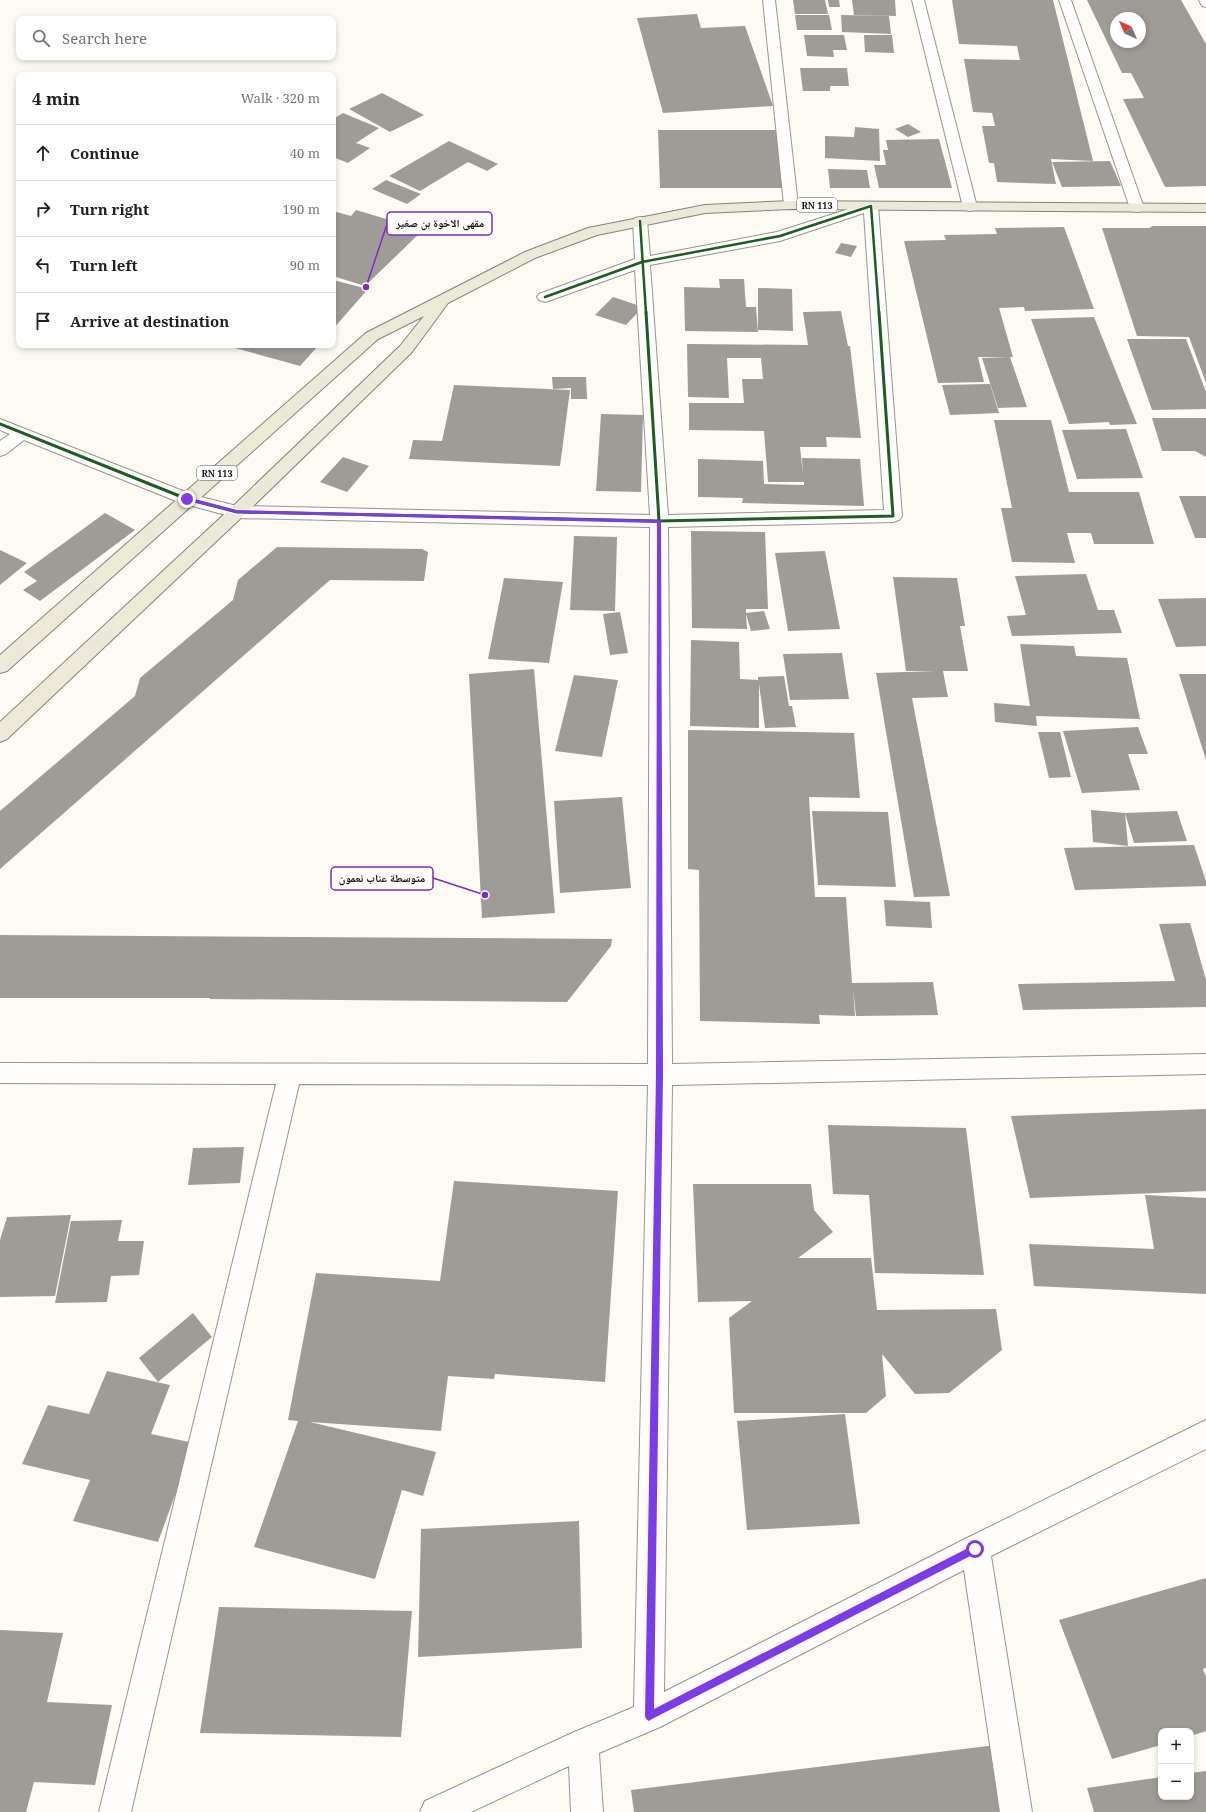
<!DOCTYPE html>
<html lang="en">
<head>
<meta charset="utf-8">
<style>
	body { margin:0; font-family:"Noto Serif","Noto Naskh Arabic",serif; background:#f2f2f2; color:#202124 }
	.controls { position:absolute; right:12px; bottom:12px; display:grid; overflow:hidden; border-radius:8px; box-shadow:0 2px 6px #0003 }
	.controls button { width:36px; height:36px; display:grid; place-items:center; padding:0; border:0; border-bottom:1px solid #e0e0e0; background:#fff; color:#202124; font:20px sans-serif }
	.compass { position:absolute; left:1110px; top:12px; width:36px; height:36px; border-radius:50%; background:#fff; box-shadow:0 2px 6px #0003; rotate:315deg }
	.stop { position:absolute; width:12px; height:12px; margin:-9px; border:3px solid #7c3aed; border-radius:50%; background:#fff }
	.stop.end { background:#7c3aed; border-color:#fff; box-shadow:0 1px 4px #0008 }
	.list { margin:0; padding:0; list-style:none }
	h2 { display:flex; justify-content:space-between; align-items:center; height:52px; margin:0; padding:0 16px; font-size:17px }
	h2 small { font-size:13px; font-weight:400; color:#757577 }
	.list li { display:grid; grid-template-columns:26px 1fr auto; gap:12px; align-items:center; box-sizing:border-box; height:56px; padding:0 16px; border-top:1px solid #e0e0e0 }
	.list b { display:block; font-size:15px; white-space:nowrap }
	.list em { font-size:13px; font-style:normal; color:#757577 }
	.icon { flex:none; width:22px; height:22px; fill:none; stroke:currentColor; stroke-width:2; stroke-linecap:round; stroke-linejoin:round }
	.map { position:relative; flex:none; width:1206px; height:1812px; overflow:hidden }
	.search { position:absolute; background:#fff; box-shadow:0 2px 6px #0003; left:16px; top:16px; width:320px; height:44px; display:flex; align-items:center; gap:10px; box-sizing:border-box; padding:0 14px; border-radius:8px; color:#757577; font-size:15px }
	.panel { position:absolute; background:#fff; box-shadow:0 2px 6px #0003; left:16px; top:72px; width:320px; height:276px; border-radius:8px }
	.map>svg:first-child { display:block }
	.building { fill:#9f9c98; fill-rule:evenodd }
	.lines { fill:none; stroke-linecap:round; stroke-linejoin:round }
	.minor-casing { stroke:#959491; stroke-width:2 }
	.primary-casing { stroke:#82827e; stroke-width:2 }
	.minor { fill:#fffefd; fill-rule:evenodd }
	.primary { fill:#ede9d8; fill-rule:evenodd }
	.cycleway-far3-casing { stroke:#fff; stroke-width:4 }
	.cycleway-far2-casing { stroke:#fff; stroke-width:5 }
	.cycleway-far1-casing { stroke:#fff; stroke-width:6 }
	.cycleway-casing { stroke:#fff; stroke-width:8 }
	.cycleway-far3 { stroke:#1b5e20; stroke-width:2.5 }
	.cycleway-far2 { stroke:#1b5e20; stroke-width:3 }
	.cycleway-far1 { stroke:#1b5e20; stroke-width:4 }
	.cycleway { stroke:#1b5e20; stroke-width:5 }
	.route { fill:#7c3aed }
	.labels { text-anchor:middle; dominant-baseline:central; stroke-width:4; stroke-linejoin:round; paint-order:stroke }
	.shield { fill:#fff; stroke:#565656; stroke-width:1 }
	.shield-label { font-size:9px; font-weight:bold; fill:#0e0e0e }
	.leader { fill:none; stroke:#7b2cbf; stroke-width:1.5 }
	.callout-dot { fill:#7b2cbf; stroke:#fff; stroke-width:1.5 }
	.callout { fill:#fff; stroke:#7b2cbf; stroke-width:1.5 }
	.callout-label { font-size:11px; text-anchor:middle; font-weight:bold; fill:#0e0e0e }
</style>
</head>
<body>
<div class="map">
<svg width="1206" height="1812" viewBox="0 0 1206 1812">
	<rect width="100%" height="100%" fill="#fcfaf2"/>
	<path class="building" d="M793,0h32l3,14h-33z
		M828,0h11l1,7h-11z
		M852,0h43l1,16 -42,-1z
		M952,0h101l40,161 -42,-2 5,25 -59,-2 -3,-19h-5l-7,-37h13l-3,-13 -19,-1 -9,-53 56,1 -3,-14 -58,-2z
		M1087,0h94l25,44v142l-41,1 -42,-88 21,-1 -13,-25h-9zM1116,18h24v24h-24z
		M697,14l4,14 44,-2 28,80 -110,7 -26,-95z
		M795,15h34l3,15h-35z
		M841,15l48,1 2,18 -49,-2z
		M804,35h40l3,15h-14l1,7 -27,-1z
		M864,35h28l2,18 -29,-1z
		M800,68h47l2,18h-19v5h-27z
		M382,93l42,22 -34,17 -41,-23z
		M343,113l36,15 -23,15 14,5 -22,15 -15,-6v-38z
		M908,124l13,8 -13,5 -13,-8z
		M855,127l24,2 1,32 -55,-3v-22l29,1z
		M658,130h124l7,58h-129z
		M939,139l13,49h-73l-5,-23h12l-3,-15h5l-2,-10z
		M449,141l49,23 -11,7 -19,-9 -48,29 -31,-15z
		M1110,161l11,25 -59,1 -10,-25z
		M828,169l39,1 3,18h-40z
		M386,180l35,14 -14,10 -35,-15z
		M356,210l67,20 -58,56 -32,-10v-65l18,5z
		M1153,226h53v157l-17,-46 -52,-1 -35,-108h47z
		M1064,227l30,82 -69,2 -1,-4 -25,1 14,49h-35l6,25 -46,1 -34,-142 42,-1 -2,-5 53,-1 -2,-6z
		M841,243l16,3 -6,11 -16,-4z
		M719,279h25l2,28h10l2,25 -73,-1 -1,-44 36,1z
		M333,280l35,9 -35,40z
		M758,288l34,1 1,42 -35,-1z
		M613,297l30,10 -17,18 -31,-10z
		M841,311l7,35h2l11,92 -35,-1 1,10h-27l3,27 -1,-16 58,1 4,47 -122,-3 1,-5 -45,-1v-38l65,2 1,23 40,1v-3h-36l-4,-51 -75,-1v-27h55l-2,-24h21l-2,-21h-34l2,40 -41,-1 -1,-53 121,1 -5,-33z
		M1094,317l43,107 -27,1 -1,-3 -40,2 -38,-105z
		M1127,339h59l20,53v17l-54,1z
		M224,345h95l-19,21z
		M1010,357l17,50 -29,1 -16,-50z
		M552,377h34l1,22h-16v-11l-18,1z
		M990,384l9,29 -49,2 -8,-30z
		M454,385l116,5 -10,76 -151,-7 4,-19 29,1z
		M601,414l42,1 -2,77 -45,-1z
		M1152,418h54v39l-11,-6h-33z
		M994,420h57l18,72h70l15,52h-60l-3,-11h-24l8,30 -63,-1 -11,-54h11z
		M1126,429l17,49 -66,1 -15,-49z
		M343,457l26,9 -22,26 -27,-10z
		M1179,496h27v42h-11z
		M105,513l30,17 -95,71 -17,-11 14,-9 -13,-9z
		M691,531l74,1 3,77h-22v4l18,-2 6,18 -19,2 -5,-17 1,15 -55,-1z
		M574,536l43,1 -2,74 -45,-1z
		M277,547l145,2 6,3 -4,29 -94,-1 -330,289v-58l135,-115 5,-18 93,-78 5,-20z
		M0,550l27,13 -27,22z
		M825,551l15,78 -52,2 -13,-78z
		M1086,574l12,36h16l8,23 -110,3 -5,-20 19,-1 -11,-39z
		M893,577l64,1 8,48h-5l8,45h-25l5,26 -36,1 38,198 -36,1 -38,-224 60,-2h-30z
		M504,578l59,4 -14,81 -61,-4z
		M1206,598v48l-30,1 -18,-48z
		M620,612l8,41 -18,2 -7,-41z
		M691,640l48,2 1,37 18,1v-3l26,-1 5,30h3l4,21 -31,1 -6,-44v44l-69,-2z
		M1020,644l54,2 2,10 51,2 13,61 -104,-3 1,10 -42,-4 -1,-19 36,3z
		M842,653l7,46 -59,1 -7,-46z
		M534,669l21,244 -73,5 -13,-244z
		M1179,674h27v86z
		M574,675l44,5 -16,77 -47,-6z
		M1138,727l10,27h-20l12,36 -58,3 -19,-62z
		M688,730l166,3 6,65 -51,-1 6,100h31l6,86 81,-1 5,33 -82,1 -3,-28 2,28 -36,-1 1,9 -120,-3 -1,-151 -11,-1z
		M1038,732h22l11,45 -22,1z
		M622,797l9,91 -71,5 -6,-92z
		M1091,810l34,3 52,-2 10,30 -53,2 -9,-30 3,33 -35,-4z
		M812,811l76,1 8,75 -78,-2z
		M1194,845l12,36v5l-131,4 -11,-42z
		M884,900l46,2 2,26 -46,-2z
		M1190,923l16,57v27l-183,3 -5,-26 157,-3 -16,-57z
		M0,935l612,4 -1,7 -44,56 -356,-3 -2,-1h-209z
		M1206,1109v82l-176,7 -19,-82z
		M828,1125l138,3 18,147 -109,-2 -6,-78 -36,-1z
		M244,1147l-4,36 -52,2 5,-37z
		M454,1181l164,10 -13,191 -110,-8 -1,5 -46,-3 -7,55 -131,-9 126,30 -13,44 -21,-6 -27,89 -121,-32 44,-126 -10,-1 28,-147 124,8z
		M693,1184h118l3,26 19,22 -35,26h73l6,52 119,-1 6,41 -53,43 -34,1 -33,-40 4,42 -20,17h-132l-5,-95 23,-17 -54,1z
		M1145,1195l61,3v96l-172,-8 -5,-42 125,5z
		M71,1215l-16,81 -55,1v-57l7,-23z
		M122,1220l-4,21h26l-5,34 -28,1 -4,26 -52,1 16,-82z
		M193,1313l19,24 -54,45 -19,-24z
		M107,1371l63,14 -19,49 43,9 -36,99 -85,-21 17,-41 -68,-16 26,-59 41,9z
		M845,1414l15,110 -113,6 -10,-109z
		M579,1521l3,127 -164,9 3,-128z
		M1206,1578v90l-3,1 3,8v54l-15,5v-5h-30v14l-49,14 -53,-139z
		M219,1607l193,4 -11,126 -201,-4z
		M0,1630l63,3 -16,69 65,3 -17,80 -61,-3 -8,30h-26z
		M1004,1744l15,68h-385l-3,-22z
		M1206,1771v41h-112l-7,-24 74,-11v20h30v-24z"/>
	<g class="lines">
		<g class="minor-casing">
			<path id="minor" d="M763,0h12l23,205 -2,3 -5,1 -5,-1 -2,-3z
				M912,0h12l53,207 -2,3 -5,1 -5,-1 -2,-3z
				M1059,0h12l73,208 -2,3 -5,1 -5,-1 -2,-3z
				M1199,0h7v7l-4,-1z
				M871,202l5,1 2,3 24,310 -3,4 -6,2 -225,5 4,537 534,-10v20l-534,11 -8,607 301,-153 241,-119v29l-215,107 41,256h-32l-36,-242 -304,157 -61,26 4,59h-32l-2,-46 -98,46h-51l5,-11 147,-68 62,-26 14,-622 -349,-1 -168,728h-32l177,-728 -276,-1v-20l648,1 2,-537 -413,-9 -56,-15 -157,-63 -18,14 -6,2v-15l10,-7 -10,-4v-11l193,76 44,11 413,9 -15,-245 -84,30 -6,2 -6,-2 -2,-3 2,-3 96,-35 -2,-38 2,-3 5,-1 5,1 2,3 3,35 127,-24zM864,213l20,297 -216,5 -18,-250 130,-24z"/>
		</g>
		<g class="primary-casing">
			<path id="primary" d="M791,201l415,3v8l-415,-3 -86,4 -108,22 -62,23 -87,45 -36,49 -169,164 -236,223 -7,3v-20l231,-214 169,-162 24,-30 -46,23 -371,332 -7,2v-18l366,-322 159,-81 63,-24 117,-23z"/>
		</g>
		<use href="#minor" class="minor"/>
		<use href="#primary" class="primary"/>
		<g class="cycleway-far3-casing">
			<path id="cycleway-far3" d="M640,221l6,92
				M545,297l97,-35 138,-26 91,-30 8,107"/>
		</g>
		<g class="cycleway-far2-casing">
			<path id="cycleway-far2" d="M646,312l13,209v183
				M0,424l187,75 50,13 422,9 234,-5 -14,-204"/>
		</g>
		<g class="cycleway-far1-casing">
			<path id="cycleway-far1" d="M658,1196l2,-121 -1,-372"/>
		</g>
		<g class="cycleway-casing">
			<path id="cycleway" d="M649,1716l9,-521"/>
		</g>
		<use href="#cycleway-far3" class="cycleway-far3"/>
		<use href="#cycleway-far2" class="cycleway-far2"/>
		<use href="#cycleway-far1" class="cycleway-far1"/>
		<use href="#cycleway" class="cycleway"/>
	</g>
	<path class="route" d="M187,497l50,13 424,10 2,555 -9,634 318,-163h6v6l-326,167 -3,2 -3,-2 -1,-3 11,-641 1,-552 -420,-10 -52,-13v-3z"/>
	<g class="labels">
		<g class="shield">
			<rect x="797" y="198" width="40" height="14" rx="3"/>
			<rect x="197" y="466" width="40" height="14" rx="3"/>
		</g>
		<g class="shield-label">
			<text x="817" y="205">RN 113</text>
			<text x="217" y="473">RN 113</text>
		</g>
	</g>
	<path class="leader" d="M366 287L387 224M485 895L433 878"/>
	<g class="callout-dot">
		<circle cx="366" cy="287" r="4"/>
		<circle cx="485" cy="895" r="4"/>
	</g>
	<g class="callout">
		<rect x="387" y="212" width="105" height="23" rx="4"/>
		<rect x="331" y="867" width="102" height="23" rx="4"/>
	</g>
	<g class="callout-label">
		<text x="440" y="227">مقهی الاخوة بن صغير</text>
		<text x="382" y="882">متوسطة عناب نعمون</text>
	</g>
</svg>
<div class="controls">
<button>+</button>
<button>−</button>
</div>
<svg class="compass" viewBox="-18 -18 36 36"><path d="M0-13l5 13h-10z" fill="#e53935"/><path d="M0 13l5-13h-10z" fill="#757577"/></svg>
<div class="stop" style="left:975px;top:1549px"></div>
<div class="stop end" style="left:187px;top:499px"></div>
<div class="search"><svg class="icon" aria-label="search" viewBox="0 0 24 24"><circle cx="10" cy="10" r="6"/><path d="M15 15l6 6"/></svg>Search here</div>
<section class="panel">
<h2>4 min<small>Walk · 320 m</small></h2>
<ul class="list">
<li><svg class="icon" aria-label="ahead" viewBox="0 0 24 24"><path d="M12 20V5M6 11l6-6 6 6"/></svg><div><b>Continue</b></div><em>40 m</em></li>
<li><svg class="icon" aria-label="right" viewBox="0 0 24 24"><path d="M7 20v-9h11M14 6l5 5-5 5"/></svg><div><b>Turn right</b></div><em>190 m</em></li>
<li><svg class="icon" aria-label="left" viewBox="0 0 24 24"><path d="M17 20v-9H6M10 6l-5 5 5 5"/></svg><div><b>Turn left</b></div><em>90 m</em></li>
<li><svg class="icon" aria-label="arrive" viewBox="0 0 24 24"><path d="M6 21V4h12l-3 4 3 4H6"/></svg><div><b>Arrive at destination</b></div></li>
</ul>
</section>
</div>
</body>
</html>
